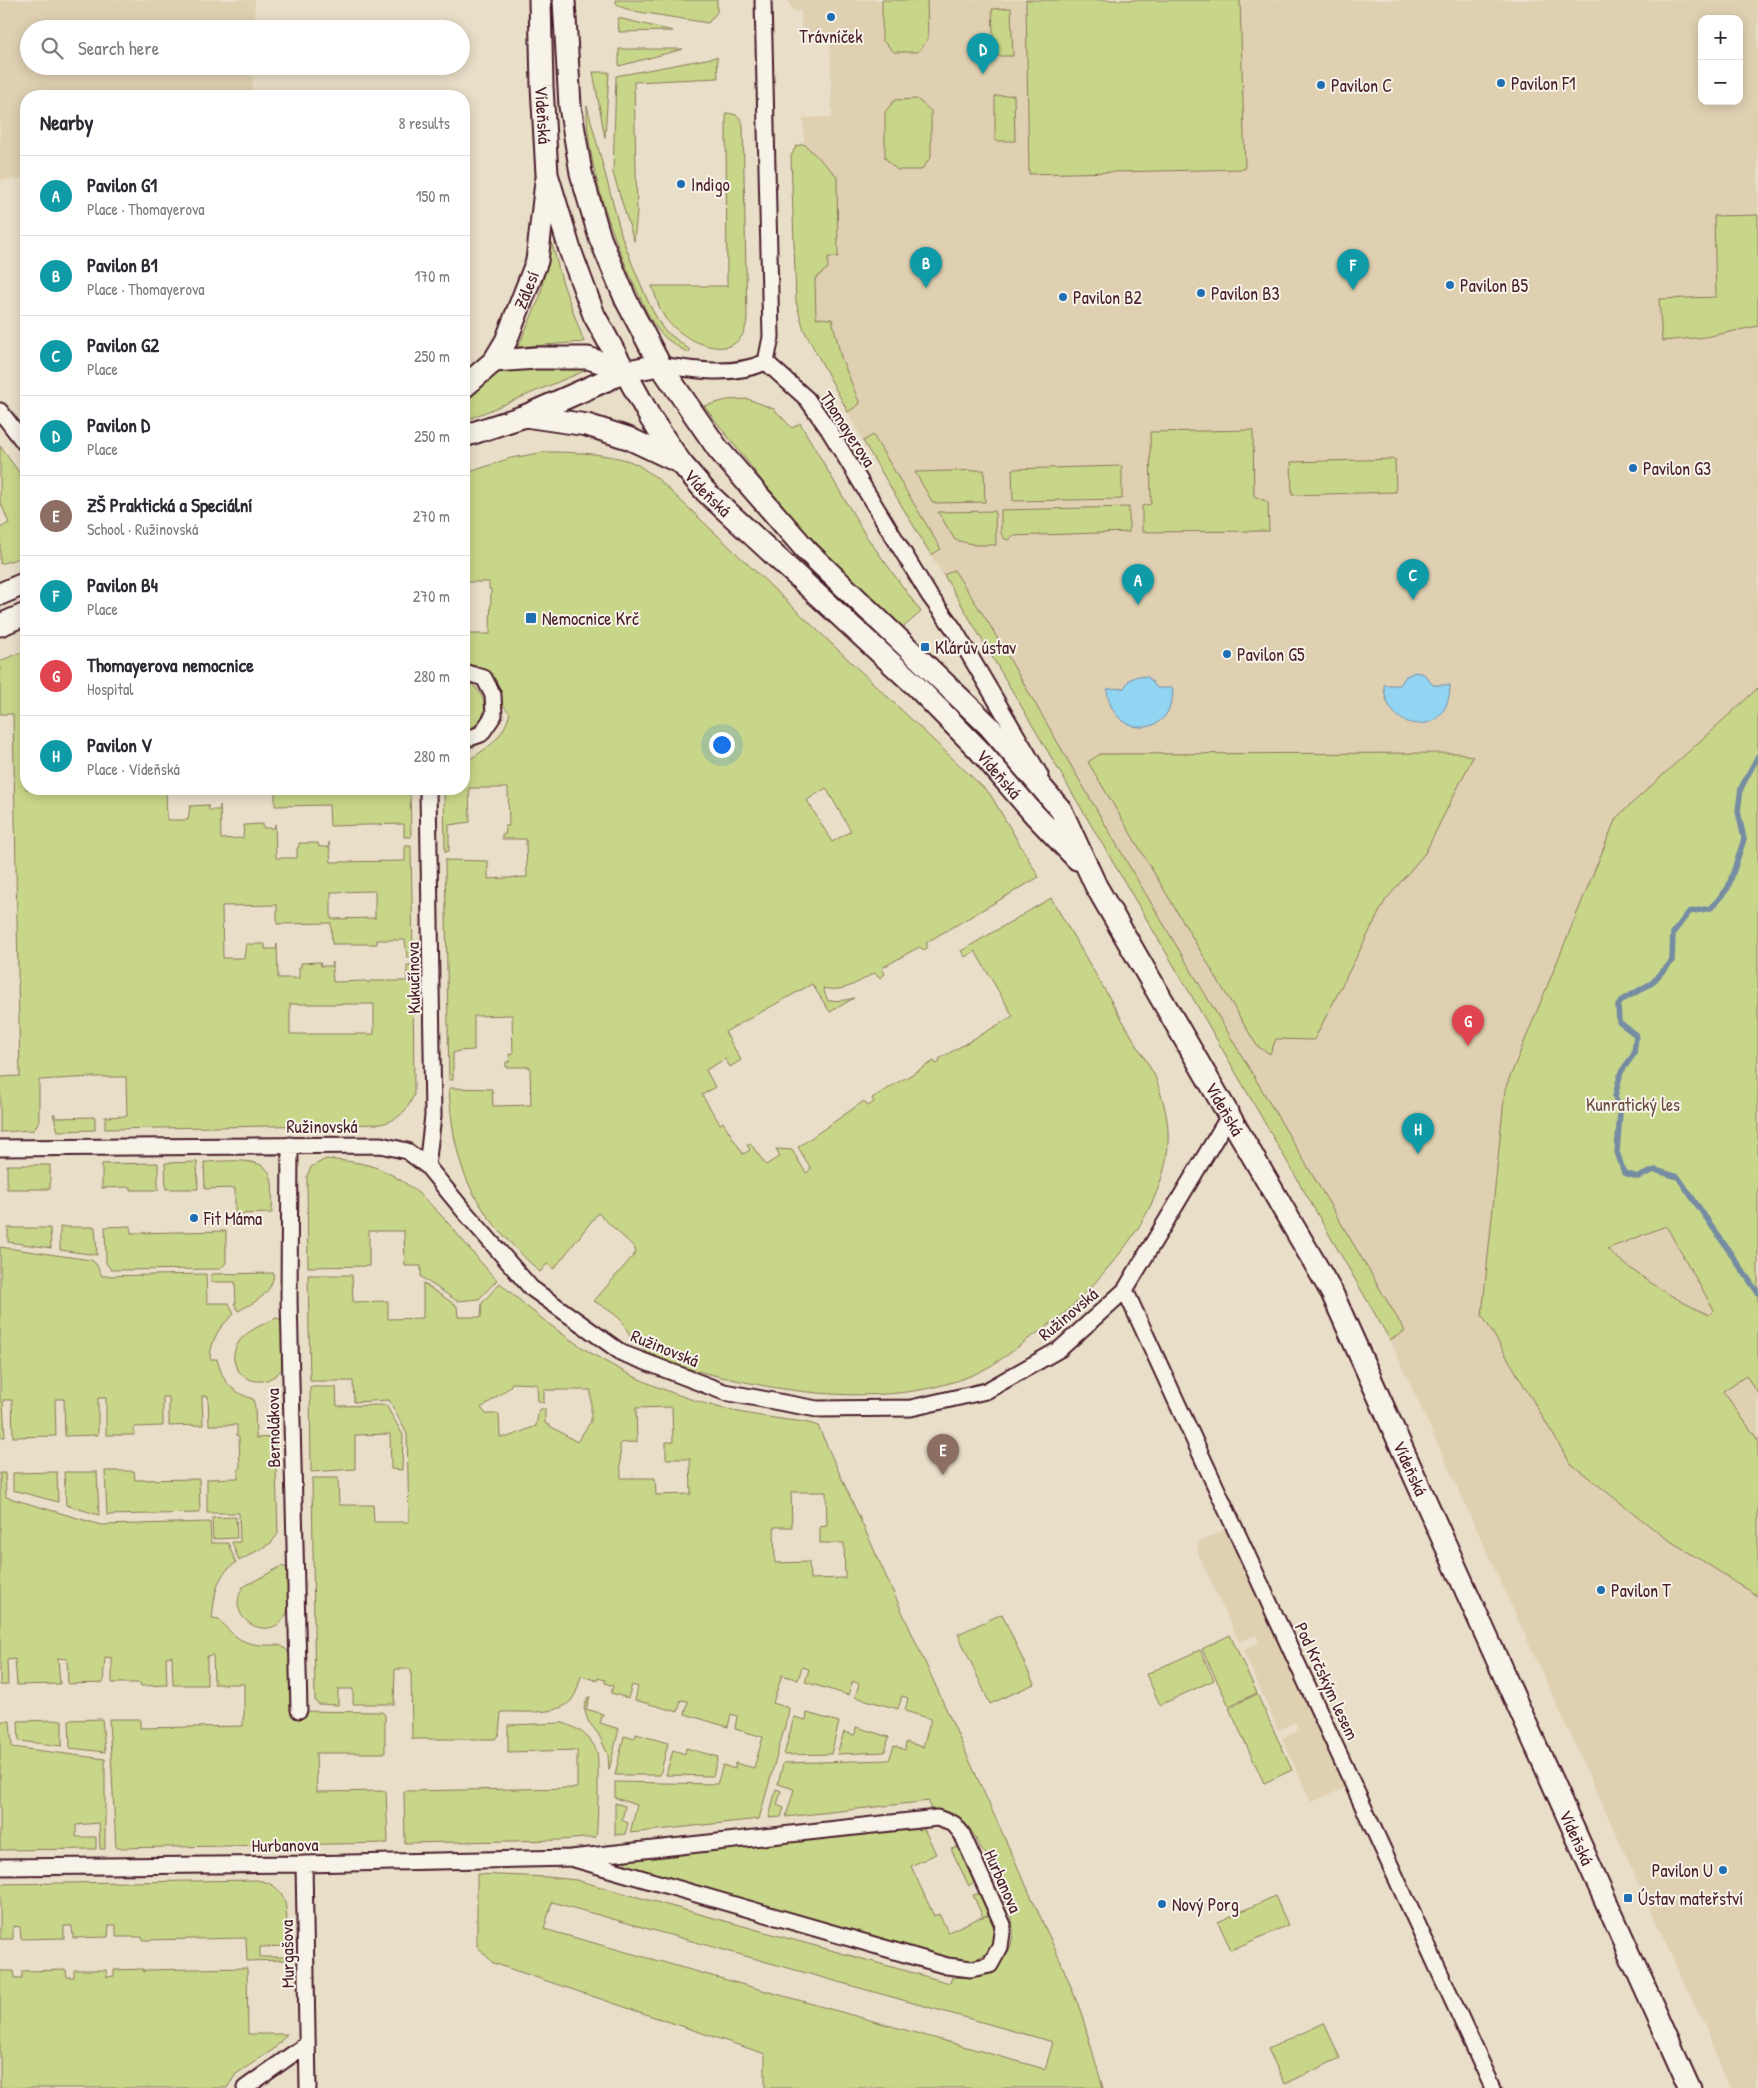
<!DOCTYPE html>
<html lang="en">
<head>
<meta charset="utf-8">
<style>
	body { margin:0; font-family:"Patrick Hand",sans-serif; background:#f2f2f3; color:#2b2b33 }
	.controls { position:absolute; right:15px; top:15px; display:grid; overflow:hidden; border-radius:10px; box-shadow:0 2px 12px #0003 }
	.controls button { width:45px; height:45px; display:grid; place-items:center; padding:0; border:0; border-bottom:1px solid #e1e1e2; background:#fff; color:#2b2b33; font:25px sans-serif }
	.you { position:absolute; left:721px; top:744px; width:18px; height:18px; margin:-12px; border:4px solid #fff; border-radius:50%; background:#1a73e8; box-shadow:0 0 0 8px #1a73e833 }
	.badge { display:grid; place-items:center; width:32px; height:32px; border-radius:50%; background:#b45309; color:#fff; font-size:16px; font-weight:700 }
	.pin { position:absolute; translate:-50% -41px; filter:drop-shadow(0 1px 2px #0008) }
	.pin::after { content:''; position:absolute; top:26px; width:18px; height:15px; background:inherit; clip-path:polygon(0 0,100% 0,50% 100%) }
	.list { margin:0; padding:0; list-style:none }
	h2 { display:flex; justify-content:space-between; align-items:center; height:65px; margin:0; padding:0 20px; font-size:21px }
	h2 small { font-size:16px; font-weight:400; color:#7c7c81 }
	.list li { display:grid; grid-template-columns:32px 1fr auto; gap:15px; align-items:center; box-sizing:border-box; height:80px; padding:0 20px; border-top:1px solid #e1e1e2 }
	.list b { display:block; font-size:19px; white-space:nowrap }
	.list p { margin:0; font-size:16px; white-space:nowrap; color:#7c7c81 }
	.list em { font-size:16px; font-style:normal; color:#7c7c81 }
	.icon { flex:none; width:28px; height:28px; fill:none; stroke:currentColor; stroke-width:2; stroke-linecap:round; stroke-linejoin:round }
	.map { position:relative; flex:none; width:1758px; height:2088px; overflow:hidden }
	.search { position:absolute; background:#fff; box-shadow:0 2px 12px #0003; left:20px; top:20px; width:450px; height:55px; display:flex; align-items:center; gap:12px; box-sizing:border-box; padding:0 18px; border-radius:28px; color:#7c7c81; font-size:19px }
	.panel { position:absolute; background:#fff; box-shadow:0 2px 12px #0003; left:20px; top:90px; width:450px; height:705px; border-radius:20px }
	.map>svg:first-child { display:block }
	.built { fill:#dfd0b2; fill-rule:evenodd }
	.green { fill:#c8d689; stroke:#897a5a; fill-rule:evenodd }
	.water { fill:#92d5f3; stroke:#758ca3 }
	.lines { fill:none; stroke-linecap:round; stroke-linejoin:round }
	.stream { stroke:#758ca3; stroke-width:5.5 }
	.minor-casing { stroke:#4a1f2b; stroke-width:19 }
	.secondary-casing { stroke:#4a1f2b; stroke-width:25 }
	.minor { stroke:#f7f3e8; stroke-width:15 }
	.secondary { stroke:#f7f3e8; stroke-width:21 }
	.poi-dot { fill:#1f6fb2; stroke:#f7f3e8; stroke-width:2 }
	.labels { text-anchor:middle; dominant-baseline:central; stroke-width:4; stroke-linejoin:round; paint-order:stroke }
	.poi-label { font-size:18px; fill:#4a1f2b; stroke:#f7f3e8; text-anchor:start }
	.street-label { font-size:18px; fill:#4a1f2b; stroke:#f7f3e8 }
	.park-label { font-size:18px; fill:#6a4d42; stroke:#f7f3e8 }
</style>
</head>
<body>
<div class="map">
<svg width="1758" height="2088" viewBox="0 0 1758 2088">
	<rect width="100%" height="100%" fill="#e9dec8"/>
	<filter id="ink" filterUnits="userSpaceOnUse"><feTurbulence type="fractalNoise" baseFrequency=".02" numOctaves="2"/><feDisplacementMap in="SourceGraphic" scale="10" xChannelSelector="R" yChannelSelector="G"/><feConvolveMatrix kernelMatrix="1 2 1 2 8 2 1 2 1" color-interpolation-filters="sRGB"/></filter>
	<g filter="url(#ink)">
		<path class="built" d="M0,0h255l-1,29h-225v37h224l-1,30h-226v83l-26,1z
			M787,0h971v2088h-26l-346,-757 -268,-462 -255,-428 -59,-111 -8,-28 -5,-146 5,-10 8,-2 -1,-26 29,-1 -2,-79h-28l-1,-26 -8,-1zM1702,19h37v82h-37z
			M1228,1528l117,260 -34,14 -29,-64 17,-8 -4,-8 -17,8 -35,-80 16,-7 -3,-8 -17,7 -40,-86 -2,-13z"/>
		<path class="green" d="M615,0h102v12l-9,11 -75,-12 -15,-5z
			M882,0h45l1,39 -10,13h-24l-12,-12z
			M1026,0h214l5,169 -216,5z
			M1011,8l2,48h-19l-2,-47z
			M618,18l55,13 -54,1z
			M619,49h64l-64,17z
			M717,57l1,21 -84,4 3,130 -3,29 -21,-68 3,-97z
			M593,72h16l-4,66z
			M1014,95l1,46h-20v-45z
			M917,99l14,12v46l-10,13h-24l-12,-12v-46l10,-12z
			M587,106l35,131 11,29 17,40 13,23 27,21 -1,3c-11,-6 -22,-12 -31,-23 -8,-10 -14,-24 -20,-37 -24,-50 -53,-131 -51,-187z
			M726,113c10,1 14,2 17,12l4,194c-5,49 -62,25 -82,-1 -6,-9 -9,-21 -13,-32h75z
			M804,144l33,32 1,81h-10v11l-13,11 1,39 16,1 9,38 19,47 -12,8 -44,-82 -8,-28 -5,-146 5,-10z
			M1758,215v111l-52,11 -44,4 -3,-42 57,-2 -2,-81z
			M551,240l11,41 22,61 -66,5 22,-50z
			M599,365l-135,56v-19l36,-32z
			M748,399l26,10 18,19 8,-5 66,113 55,76 -20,17 -99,-101 -39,-46 -59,-76 23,-6z
			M1253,430l1,66 14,6 1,29 -127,1v-26l9,-2 -1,-72z
			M873,435l68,114 -10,6 -68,-114z
			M0,446l26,36v74l-26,8v-36l9,-5 -9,-22z
			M545,452c23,0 72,1 93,13 6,4 13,9 19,13l333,316 49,83 -112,65v6l-3,2 -5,-3 -37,21 3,6 -4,4 -7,-5c-17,10 -31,20 -51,15l5,13 18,-1 8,-2 -24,14 -18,-28 -87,48 16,28 -11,7 -5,-8 -19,11 9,17 -13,8 18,29 3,-2 20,32 7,-4 -3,-5 3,-2 16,22 14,-9 -4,-7 16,1 14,23 5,-4 -13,-22 66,-46 4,5 6,-4 -2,-4 62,-37 2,3 4,-2 -1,-3 74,-43 -38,-65 -10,6 -4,-6 90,-53 104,178c6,18 12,35 13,54 3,48 -25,97 -56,133 -16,19 -33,38 -52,54 -11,8 -22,15 -33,23 -18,14 -36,28 -57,36 -67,27 -151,21 -220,7 -25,-5 -82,-17 -103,-31 -5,-3 -11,-8 -15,-13 -5,-6 -6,-15 -12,-20 -7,-7 -18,-13 -26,-18l40,-46 2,-3 -2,-5 -36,-34 -44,56 -7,-5 -7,8c-64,-60 -86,-94 -91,-184l43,1 1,17 38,-1 -1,-38h-24v-5h4l-1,-8h4l-1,-39 -38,1v34l-15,1 -6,2v27h-4l-4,-220 43,1v18l39,-2 -1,-38h-24v-5h4l-1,-8h4l-1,-38h-39l1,34 -21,3v26l-4,1 -1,-63h20v-26c23,-15 38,-22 46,-50 -11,-10 -6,-9 -11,-20 -7,-16 -19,-26 -35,-30v-29h26l1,-45h-2v-7h-25v-108l47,-16zM826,788l25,43 -19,11 -25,-42z
			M1395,459l1,33 -104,3 -1,-33z
			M1122,466v33l-109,2 -1,-32z
			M984,470l1,32 -52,1 -18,-31z
			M1129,507v25l-118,4 -1,4 -5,-1 -4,-5v-24z
			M995,511l1,34h-20l-21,-5 -17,-28z
			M954,570l34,52 140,242 277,467 -15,9 -203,-352 -243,-413z
			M26,650v139h140l1,31h21l2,-14 18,-1 1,5h11v-5l1,34 22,-1 1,-13 19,-1v4h12v-4l1,34h21v-10l2,-1v-4h19l1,4h10v-5l2,20 74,-1v-15h6l2,110 -6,1 -2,-17h-28v4h-45l-1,-21 -54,1v-19l-55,1 1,52h21l2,-14h19v5h11l1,-5 1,34h21v-11h2v-4l19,-1 1,4h10l1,-4 1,20 33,-1 3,2 1,-2h37v-16h6l1,129c-6,16 -15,26 -33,30l-276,5v-12l22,-1 -1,-39h-33l-54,3v41l-5,9 -34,2v-55l20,-1 -7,-362h-13v-53zM375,891v27l-44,1v-27zM290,1004h84v30h-84z
			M464,681c17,5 28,27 14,42 -4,4 -10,6 -14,9z
			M1758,688v705l-12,-17 -23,15 34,48 1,-1v158l-94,-59 -94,-74 -88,-148 23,-226 111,-271zM1666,1226l48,84 -5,5c-37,-17 -72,-39 -102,-66z
			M1460,753l13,4 -48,96 -40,48 -71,139 -38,-1 -6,15 -13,-8 -169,-284 12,-8z
			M275,789h135l1,48h-7v-13l-74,2 -1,-21 -54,1z
			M53,1114h2v4l40,-1v13l-37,1z
			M326,1159c19,2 38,3 56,11 50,22 78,72 115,110l-18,19 -22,2 -36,-24v-11h-16l-1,-35h-35v35l-61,1 -1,-91 4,-9z
			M197,1162l1,27h-32l-1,-26z
			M204,1162c18,0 57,-7 66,12 4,11 2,28 2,39l-37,1v-26l-30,1z
			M158,1163v27h-27v-3l-29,1v-24z
			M7,1165h43v24h-43z
			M130,1226l1,7 95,-2v32l-6,6 -109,1 -5,-7 -1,-36z
			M60,1227h35l2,28 -37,-5z
			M8,1228h42l1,20 -43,-6z
			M0,1247l91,13 5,4 6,12 104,-2 1,29h22l5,11c-15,13 -23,25 -24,45h7c6,23 13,32 36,40l2,8 1,31 19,-1 3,97 -7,9 -32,18 -7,-19h8l-1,-29h-32v-34l31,-1v-9h2l-1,-33h-2v-11h-28l-1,-29h-6l1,29 -34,1v-29h-6v29l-29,1v8h-28v-37h-8v37l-33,1 -1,-37h-9l1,37 -43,1 -1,-37h-9l2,37h-5z
			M274,1273c-2,22 -19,29 -36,38l-4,-8h2l-1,-21h-24v-8z
			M308,1275h44l1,27 35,-1v18l35,-1v-35l34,23 1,11h23l1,-14 18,-20c67,61 132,102 221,125 19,5 39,8 60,11 12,2 25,2 37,7l245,541 18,45 22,76h-338v-34l-272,-91 -16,-17v-72l70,3 29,3 374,103 2,-6c31,4 62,-14 61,-48 0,-15 -8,-28 -13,-41l1,-5 4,-2 -12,-28 -5,2c-8,-4 -8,-10 -12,-16 -9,-18 -25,-30 -46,-30l-1,-8 -143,16 8,-28 -16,-5 5,-21 106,-3 5,-14 11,4 1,-8 17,5 8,-28 -26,-8 3,-13 -6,-2 -4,13 -43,-12 4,-13 -6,-3 -5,14 -43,-13 4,-13 -7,-2 -4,13 -16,-5 -9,28 16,5 -1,7 -29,104 -129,14 7,-28 -22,-7v-16l102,2 6,-19 12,4v-6l19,5 9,-31 -28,-8 2,-13 -6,-2 -3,13 -43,-13 3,-13 -7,-1 -3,12 -43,-12 3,-13 -6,-2 -4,13 -17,-5 2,-7 -8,-3v-3l-7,-2 -1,3 -2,-1 -14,-4c-2,7 -4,16 -8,22 -12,19 -52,13 -72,14l-2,22 -4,5h-83l-1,-70h-16l-1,35h-41v-15h-15v16l-20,-1 -3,-4 -3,-222h26l1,27h34l1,17h35l-2,-88 -18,-34 -35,2 -1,-21h-43zM512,1383l25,1 1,17 6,2v-13h47v31l-14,21 -32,-19v-14h-6l-3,17 -28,11h-8l-1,-23h-13l-5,-6 28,-20zM672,1407l1,35h-7v17h24l1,35 -35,1 -1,-17h-34l-1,-35 17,-1 -1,-34zM791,1492h35l1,34 -7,1v16h24l1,35 -35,1 -1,-17 -34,1 -1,-36h18zM552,1902l501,140 -8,27 -501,-140z
			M276,1318l4,1 2,4v46c-23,28 -59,2 -45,-24 7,-14 26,-20 39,-27z
			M310,1387h26l1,19 49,-1 17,30 -1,35 -11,-1 -1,-35 -35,1v34l-44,3z
			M105,1471h29l1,9 64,-1 1,34 -93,2z
			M57,1472l1,30 -45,-12v-17z
			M64,1472h33l2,43 -33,-10z
			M0,1473h5l1,24 95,28 109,-3 1,21h17l8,20c-21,12 -21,33 -24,55l7,1c20,25 30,27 61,26l7,5 3,7 1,54 91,1 3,3v38h-69l1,39 69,-1 2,52 -272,5 -7,-129h31v9l103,-2v-9h1v-33h-30l-1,-29 -6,1v29h-34l-1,-29 -6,1 1,28 -26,1 -1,-3h-28v-25l-7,-1 -2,26 -35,1 -1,-25 -9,-1 2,26 -43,1 -2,-26 -8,1 1,25h-8z
			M236,1517l1,21 -24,1 -1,-21z
			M282,1566l6,3c1,11 3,36 -2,46 -16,30 -63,4 -43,-28z
			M1002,1614l32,70 -44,20 -32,-70z
			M1230,1635l27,58 -28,13 -27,-57z
			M1200,1650l14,30 -54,25 -14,-31z
			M1257,1694l35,76 -28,13 -35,-75z
			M588,1697h2l-4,12 17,5 -3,9 19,6 -10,41 -1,-15 -9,-20 -11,-14 -4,-13z
			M807,1713l32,9 -8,32 -47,1 10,-38 12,3z
			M102,1719l3,33 -35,-4 -1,-28z
			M62,1720v26l-43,-5 -1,-20z
			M0,1721h10l2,26 93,12v90h-5l-1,-26 -23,2v12h20v12l-96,1z
			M563,1723c15,5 28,13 34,29 2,6 1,77 -1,85l-35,3 -156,3 -1,-52 173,-3v-39l-1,1 -68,2v-27z
			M856,1727l33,10 -4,15 -48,2 7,-22 11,3z
			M636,1734l32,9 -8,32h-45l9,-39 11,3z
			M686,1748l32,9 -5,19 -47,-1 7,-25 12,4z
			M776,1789l5,2 -4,14 7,3 -3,9 -12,1z
			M615,1803l10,3 -3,14 6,3 -3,11 -10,1z
			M919,1826l5,3 12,25 -25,12 23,50 5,-2 9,18 31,-14 15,-4c9,32 -7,47 -38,48l-324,-95 -6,-2 -2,-8z
			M961,1846l17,32 -9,8 -18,-37z
			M257,1880c37,6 29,37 29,66l-26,1v10h26v3l-39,1 -1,-23 -103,2 -1,-3h-26v-12h-7l-1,12 -35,1 -1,-12h-8v12l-43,1 -1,-12 -7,-1v13h-13v-55z
			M985,1892l8,20 -10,5 -10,-22z
			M1275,1896l13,29 -57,25 -13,-28z
			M247,1968l1,66h39l-13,15 -38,25 -9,14h-227v-117h14l1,7h7v-7l44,-1 1,7h7v-7h32l1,7 7,-1v-6l29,-1 1,3 1,-2z
			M1324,2023l16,35 -55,26 -17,-35z"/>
		<path class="water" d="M1415,672l9,2 9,11h17c0,55 -65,49 -66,0h16l6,-9z
			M1138,676l10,1 9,11h16c0,54 -63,50 -66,1l17,-1 5,-8z"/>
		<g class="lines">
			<path class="stream" d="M1758,756l-17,32 -3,23 6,28 -16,49 -17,20 -22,4 -16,21 -1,28 -20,22 -30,17 -4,6 1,16 17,13 -2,19 -13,18 -6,24 5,17 -3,39 7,21 14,4 17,-7 23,7 80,116"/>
			<g class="minor-casing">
				<path id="minor" d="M763,0l8,337 -5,25
					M766,362l41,37 22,31 100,165 25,34 86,146
					M660,365c35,5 72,12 106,-3
					M0,411l26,34
					M464,672l20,6 9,17 1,20 -13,19 -17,6
					M290,1145l-1,154 10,411
					M0,1148l381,-3 26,6 20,15 37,45 67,77 91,65 102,39 93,17 94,-1 75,-17 74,-42 65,-59 104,-174
					M427,1166l6,-50 -5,-327
					M1125,1290l368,798
					M304,1864l4,224
					M0,1867l304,-3 267,-6 366,-40 17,6 8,10 41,91 -3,22 -10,18 -19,4 -24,-3 -376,-108
					M245,2088l62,-44"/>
			</g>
			<g class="secondary-casing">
				<g id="secondary">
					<path id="s1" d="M540,0l2,86 5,88 23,76 24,65 57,104 30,44 25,29 209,193 64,65 55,64 43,45"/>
					<path id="s2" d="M564,0l6,106 11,67 19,65 26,62 34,65 58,84 88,101 183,176 72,84 35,76 236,407 358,795"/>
					<path d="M494,361l42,-3h52l39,13"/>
					<path id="s3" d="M464,387l30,-26 12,-20 31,-80 9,-79"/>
					<path d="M525,416l62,9 41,13 53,25"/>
					<path d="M464,436l61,-20 102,-45 33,-6"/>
					<path d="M0,594l26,-11"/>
					<path d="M0,625l26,-11"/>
				</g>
			</g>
			<use href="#minor" class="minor"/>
			<use href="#secondary" class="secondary"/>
		</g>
	</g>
	<g class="poi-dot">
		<circle cx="831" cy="17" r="5"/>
		<circle cx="1501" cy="83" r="5"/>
		<circle cx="1321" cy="85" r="5"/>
		<circle cx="681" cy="184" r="5"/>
		<circle cx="1450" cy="285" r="5"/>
		<circle cx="1201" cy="293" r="5"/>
		<circle cx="1063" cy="297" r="5"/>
		<circle cx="1633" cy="468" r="5"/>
		<rect x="525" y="612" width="12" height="12" rx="2.5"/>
		<rect x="920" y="642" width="10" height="10" rx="2.5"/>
		<circle cx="1227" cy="654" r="5"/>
		<circle cx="194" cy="1218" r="5"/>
		<circle cx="1601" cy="1590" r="5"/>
		<circle cx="1723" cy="1870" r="5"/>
		<rect x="1623" y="1893" width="10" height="10" rx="2.5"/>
		<circle cx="1162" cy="1904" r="5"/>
	</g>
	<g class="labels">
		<g class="poi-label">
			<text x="831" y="36" text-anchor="middle">Trávníček</text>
			<text x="1511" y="83">Pavilon F1</text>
			<text x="1331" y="85">Pavilon C</text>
			<text x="691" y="184">Indigo</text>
			<text x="1460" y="285">Pavilon B5</text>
			<text x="1211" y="293">Pavilon B3</text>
			<text x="1073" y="297">Pavilon B2</text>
			<text x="1643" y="468">Pavilon G3</text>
			<text x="542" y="618">Nemocnice Krč</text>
			<text x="935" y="647">Klárův ústav</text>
			<text x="1237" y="654">Pavilon G5</text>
			<text x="204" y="1218">Fit Máma</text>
			<text x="1611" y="1590">Pavilon T</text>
			<text x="1713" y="1870" text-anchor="end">Pavilon U</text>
			<text x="1638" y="1898">Ústav mateřství</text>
			<text x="1172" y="1904">Nový Porg</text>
		</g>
		<g class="street-label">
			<text stroke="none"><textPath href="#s1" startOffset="115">Vídeňská</textPath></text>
			<text stroke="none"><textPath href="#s3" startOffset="118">Zálesí</textPath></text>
			<text transform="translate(848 429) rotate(57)">Thomayerova</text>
			<text stroke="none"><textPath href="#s1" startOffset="535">Vídeňská</textPath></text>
			<text stroke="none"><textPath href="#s1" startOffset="940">Vídeňská</textPath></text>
			<text transform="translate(413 978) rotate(-91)">Kukučínova</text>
			<text stroke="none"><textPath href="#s2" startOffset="1324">Vídeňská</textPath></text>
			<text x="322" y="1126">Ružinovská</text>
			<text transform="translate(1068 1314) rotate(-40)">Ružinovská</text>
			<text transform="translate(665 1348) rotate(22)">Ružinovská</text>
			<text transform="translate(273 1428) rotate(-91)">Bernolákova</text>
			<text stroke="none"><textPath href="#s2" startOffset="1729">Vídeňská</textPath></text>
			<text transform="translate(1327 1681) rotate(65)">Pod Krčským lesem</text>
			<text stroke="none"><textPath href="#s2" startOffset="2134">Vídeňská</textPath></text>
			<text transform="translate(285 1845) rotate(-1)">Hurbanova</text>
			<text transform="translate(1003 1881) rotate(66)">Hurbanova</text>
			<text transform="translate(287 1954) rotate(-91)">Murgašova</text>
		</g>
		<g class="park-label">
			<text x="1633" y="1104">Kunratický les</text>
		</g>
	</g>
</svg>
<div class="controls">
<button>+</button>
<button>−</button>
</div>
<div class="you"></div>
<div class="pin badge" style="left:1138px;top:605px;background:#0f9aa8">A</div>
<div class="pin badge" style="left:926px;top:288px;background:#0f9aa8">B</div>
<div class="pin badge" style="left:1413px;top:600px;background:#0f9aa8">C</div>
<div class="pin badge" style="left:983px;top:74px;background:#0f9aa8">D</div>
<div class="pin badge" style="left:943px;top:1475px;background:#8d6e63">E</div>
<div class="pin badge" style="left:1353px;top:290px;background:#0f9aa8">F</div>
<div class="pin badge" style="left:1468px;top:1046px;background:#e0444e">G</div>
<div class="pin badge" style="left:1418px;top:1154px;background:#0f9aa8">H</div>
<div class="search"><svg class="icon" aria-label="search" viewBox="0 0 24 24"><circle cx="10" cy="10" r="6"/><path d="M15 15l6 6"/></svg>Search here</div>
<section class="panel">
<h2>Nearby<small>8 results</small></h2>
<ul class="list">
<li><span class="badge" style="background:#0f9aa8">A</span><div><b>Pavilon G1</b><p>Place · Thomayerova</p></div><em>150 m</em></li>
<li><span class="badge" style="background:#0f9aa8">B</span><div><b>Pavilon B1</b><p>Place · Thomayerova</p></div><em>170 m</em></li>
<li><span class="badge" style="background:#0f9aa8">C</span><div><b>Pavilon G2</b><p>Place</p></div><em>250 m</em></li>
<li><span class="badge" style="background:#0f9aa8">D</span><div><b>Pavilon D</b><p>Place</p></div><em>250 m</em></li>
<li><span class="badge" style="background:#8d6e63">E</span><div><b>ZŠ Praktická a Speciální</b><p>School · Ružinovská</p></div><em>270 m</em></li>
<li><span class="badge" style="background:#0f9aa8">F</span><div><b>Pavilon B4</b><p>Place</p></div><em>270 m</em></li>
<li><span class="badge" style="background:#e0444e">G</span><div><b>Thomayerova nemocnice</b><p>Hospital</p></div><em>280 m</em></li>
<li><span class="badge" style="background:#0f9aa8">H</span><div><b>Pavilon V</b><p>Place · Vídeňská</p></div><em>280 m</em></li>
</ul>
</section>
</div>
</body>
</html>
